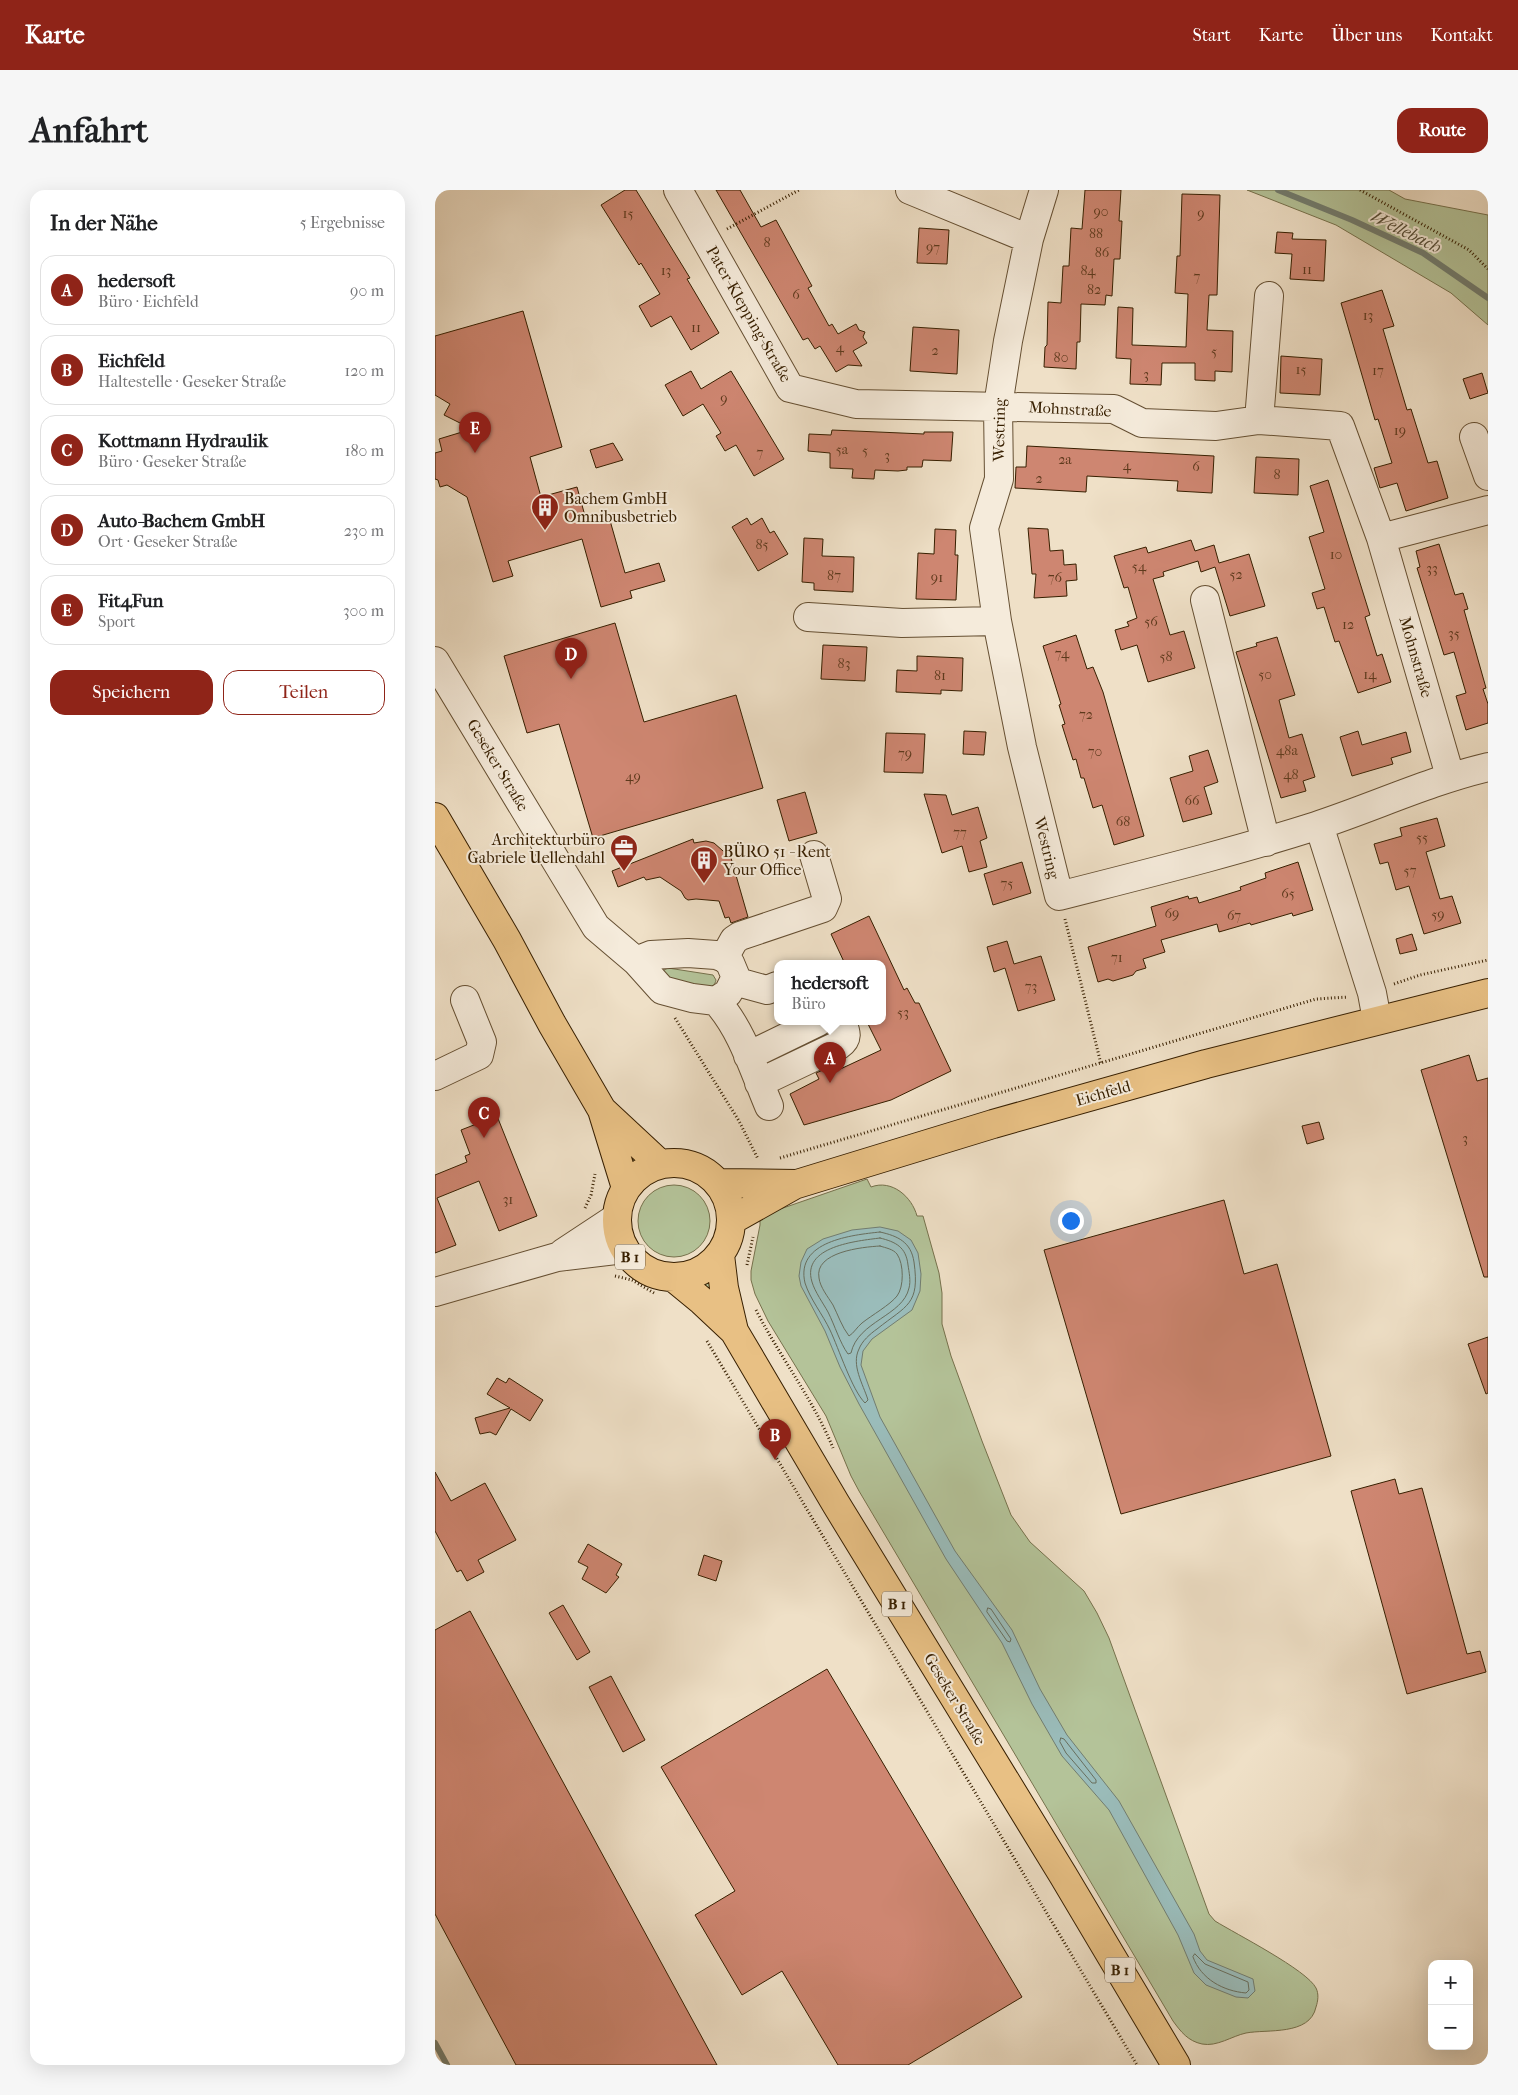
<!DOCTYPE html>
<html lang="de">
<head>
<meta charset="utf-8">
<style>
	body { margin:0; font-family:"IM FELL French Canon",serif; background:#f6f6f6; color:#202124 }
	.controls { position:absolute; right:15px; bottom:15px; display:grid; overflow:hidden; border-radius:10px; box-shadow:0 5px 20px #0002 }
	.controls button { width:45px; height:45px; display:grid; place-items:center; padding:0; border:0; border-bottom:1px solid #e0e0e0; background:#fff; color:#202124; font:25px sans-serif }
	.you { position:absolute; left:635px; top:1030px; width:18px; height:18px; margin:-12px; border:4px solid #fff; border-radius:50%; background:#1a73e8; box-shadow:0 0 0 8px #1a73e833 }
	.badge { display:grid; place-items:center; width:32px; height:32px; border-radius:50%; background:#8f2418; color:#fff; font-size:16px; font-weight:700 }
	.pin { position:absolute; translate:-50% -41px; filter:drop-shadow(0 1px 2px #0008) }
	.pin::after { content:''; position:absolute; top:26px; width:18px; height:15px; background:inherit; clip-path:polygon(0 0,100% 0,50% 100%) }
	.popup { position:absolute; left:339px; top:770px; width:112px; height:65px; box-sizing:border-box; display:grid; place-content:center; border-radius:10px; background:#fff; filter:drop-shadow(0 1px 4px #0005); font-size:16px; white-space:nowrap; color:#757577 }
	.popup b { font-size:19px; color:#202124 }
	.popup::after { content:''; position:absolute; left:50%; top:100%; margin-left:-10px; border:10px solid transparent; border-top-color:#fff }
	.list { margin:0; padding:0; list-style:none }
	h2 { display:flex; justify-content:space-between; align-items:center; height:65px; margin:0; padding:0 20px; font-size:21px }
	h2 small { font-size:16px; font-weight:400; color:#757577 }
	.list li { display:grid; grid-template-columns:32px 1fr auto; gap:15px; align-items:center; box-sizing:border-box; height:70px; margin:0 10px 10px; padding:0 10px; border:1px solid #e0e0e0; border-radius:15px }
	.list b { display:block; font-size:19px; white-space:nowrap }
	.list p { margin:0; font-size:16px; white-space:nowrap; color:#757577 }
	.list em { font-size:16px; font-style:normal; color:#757577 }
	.actions { display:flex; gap:10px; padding:15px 20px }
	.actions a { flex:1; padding:11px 0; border:1px solid #8f2418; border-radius:15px; text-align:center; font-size:18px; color:#8f2418 }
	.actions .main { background:#8f2418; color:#fff }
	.map { position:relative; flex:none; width:1053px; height:1875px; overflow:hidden; border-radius:15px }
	header { display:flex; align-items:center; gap:30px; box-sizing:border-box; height:70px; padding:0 25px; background:#8f2418; color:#fff }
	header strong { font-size:24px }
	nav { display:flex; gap:28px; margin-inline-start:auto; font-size:18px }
	.intro { display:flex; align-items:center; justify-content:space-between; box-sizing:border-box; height:120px; padding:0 30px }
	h1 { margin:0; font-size:35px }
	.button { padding:12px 22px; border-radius:15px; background:#8f2418; color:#fff; font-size:18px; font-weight:700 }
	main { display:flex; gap:30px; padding:0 30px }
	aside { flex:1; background:#fff; border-radius:15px; box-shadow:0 5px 20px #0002 }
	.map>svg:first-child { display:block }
	.green { fill:#b4c399; stroke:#76714c }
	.water { fill:#9abcba; stroke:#727d70 }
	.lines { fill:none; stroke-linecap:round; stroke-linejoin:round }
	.shore { stroke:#686e5d; stroke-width:1 }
	.stream { stroke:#727d70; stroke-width:6 }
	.building { fill:#ce8671; stroke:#371f00 }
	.minor-casing { stroke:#654f32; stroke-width:30 }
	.major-casing { stroke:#371f00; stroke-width:30 }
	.path { stroke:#371f00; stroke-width:3; stroke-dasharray:1 2.5; stroke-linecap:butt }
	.minor { stroke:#f5ebdb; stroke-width:28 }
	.major { stroke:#e8c084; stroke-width:28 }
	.labels { text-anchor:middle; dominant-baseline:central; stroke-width:4; stroke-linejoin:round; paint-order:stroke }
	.number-label { font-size:14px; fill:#5d391c }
	.shield { fill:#f5ebdb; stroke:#705c42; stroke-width:1 }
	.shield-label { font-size:15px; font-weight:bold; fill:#371f00 }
	.street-label { font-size:16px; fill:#371f00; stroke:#f5ebdb }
	.poi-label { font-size:16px; fill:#371f00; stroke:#f5ebdb; text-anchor:start }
	.water-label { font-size:18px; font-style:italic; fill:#554e38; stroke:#f5ebdb }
</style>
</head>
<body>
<header>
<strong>Karte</strong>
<nav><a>Start</a><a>Karte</a><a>Über uns</a><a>Kontakt</a></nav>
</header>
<div class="intro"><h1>Anfahrt</h1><a class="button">Route</a></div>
<main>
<aside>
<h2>In der Nähe<small>5 Ergebnisse</small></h2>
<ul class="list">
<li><span class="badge">A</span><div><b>hedersoft</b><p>Büro · Eichfeld</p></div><em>90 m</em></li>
<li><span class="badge">B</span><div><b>Eichfeld</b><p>Haltestelle · Geseker Straße</p></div><em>120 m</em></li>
<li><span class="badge">C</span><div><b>Kottmann Hydraulik</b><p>Büro · Geseker Straße</p></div><em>180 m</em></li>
<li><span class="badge">D</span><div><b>Auto-Bachem GmbH</b><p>Ort · Geseker Straße</p></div><em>230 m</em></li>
<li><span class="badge">E</span><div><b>Fit4Fun</b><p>Sport</p></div><em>300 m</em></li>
</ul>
<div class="actions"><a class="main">Speichern</a><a>Teilen</a></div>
</aside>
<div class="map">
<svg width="1053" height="1875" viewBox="0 0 1053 1875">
	<rect width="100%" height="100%" fill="#efe0c7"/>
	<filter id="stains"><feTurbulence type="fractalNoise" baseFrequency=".004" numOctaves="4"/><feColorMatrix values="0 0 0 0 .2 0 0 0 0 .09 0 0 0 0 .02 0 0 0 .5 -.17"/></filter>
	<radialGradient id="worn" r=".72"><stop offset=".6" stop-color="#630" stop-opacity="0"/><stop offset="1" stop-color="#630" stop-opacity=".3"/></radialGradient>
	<path class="green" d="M812,0h142l16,9 83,16v110l-37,-32 -115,-68z
		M233,778l45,7 3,5c-1,5 -4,7 -9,8l-40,-10 -5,-7z
		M197,960l15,16 -13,9 -9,-21z
		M432,989l4,8c21,-8 41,10 46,29h6l16,57 3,20v31l9,32 31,85 29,74 19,27 54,49 13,22 12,25 100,276 6,7c21,13 92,49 101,67 3,6 2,13 0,19 -6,29 -49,22 -70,26 -14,3 -29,14 -44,11 -14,-3 -21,-12 -29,-23l-314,-530 -8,-15 -25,-60 -58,-95 -13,-27 -4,-14v-9l9,-46v-9z
		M203 1031a36 36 0 1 1 72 0a36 36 0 1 1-72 0Z
		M274,1081l5,18 -9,6 -14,-15 11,-4z"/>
	<path class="water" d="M445,1037l18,4 13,9 7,13 3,21 -1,17 -8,19 -40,29 -9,12 -2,14 19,52 75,134 57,79 28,59 27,46 52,66 75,133 6,17 7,9 46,19 2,12 -7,7 -12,-1 -30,-12 -12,-12 -16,-38 -69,-125 -47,-54 -30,-52 -30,-61 -56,-84 -87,-155 -19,-37 -15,-36 -24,-45 -2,-10 2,-14 6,-13 16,-10 29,-9z"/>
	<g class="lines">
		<path class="shore" d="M445,1042c18,4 31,10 34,30 6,43 -7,43 -37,67 -7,5 -15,12 -18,20 -8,16 4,35 9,51l-3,3c-13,-13 -26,-54 -35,-73 -7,-15 -20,-31 -25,-47 -10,-42 47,-48 75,-51z
			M445,1048c16,4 26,9 28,27 1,7 3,16 1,23 -6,28 -51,33 -58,65l-3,1c-8,-11 -13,-28 -20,-42 -5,-9 -13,-20 -16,-30 -11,-36 45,-41 68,-44z
			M445,1056c6,2 13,3 17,8 7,10 7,33 0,42 -7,9 -25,19 -35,27 -5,4 -8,10 -13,13 -7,-9 -11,-21 -16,-31 -5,-8 -13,-18 -14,-27 -5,-26 43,-31 61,-32z
			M553,1418l3,1 20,30 -1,3 -3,-1 -20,-29z
			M626,1548l3,1 32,41v3h-4l-26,-30 -6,-11z
			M760,1764l10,10 43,18 1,8 -3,3c-23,-2 -45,-14 -53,-36z"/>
		<path class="stream" d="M843,0l74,30 71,33 65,45
			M0,1853l12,22"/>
	</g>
	<path class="building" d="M190,0h11l54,88 -3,1 32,54 -28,17 -20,-34 -20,11 -12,-21 21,-12 -19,-31 -2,2 -38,-60z
		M281,0h24l21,37 15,-7 36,66 -4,2 21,38 3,-2 6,10 18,-10 3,6 6,2 -2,5 4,6 -14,8 9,15 -14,-1 -12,7 -16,-26 -5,3 -7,-11 -5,2z
		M650,0h36l-2,31h3l-2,38h-6l-2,37 -6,-1 -1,10 -24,-1 -1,38h-3l-1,27 -32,-2 1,-20 2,-2 1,-43 13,1 2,-37h6l2,-38 11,1z
		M747,4l38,1 -3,100h-8l-2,35 26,1 -1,41 -17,-1v10l-20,-1v-17h-33l-1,22 -31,-1 1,-25 -15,-1 2,-51 15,1 -1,37 54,2 2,-53 -13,-1 2,-37h3z
		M484,38l30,2 -2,34 -30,-1z
		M842,42l16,1 -1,6 34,1 -2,41 -34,-2 2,-25 -17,-1z
		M947,100l12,36 -11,3 24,81 4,-1 17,54 9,-2 11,37 -42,13 -9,-28 -17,5 -6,-20 18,-5 -14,-44 -3,1 -34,-117z
		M88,121l39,136 -32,10 11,40 36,-10 10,36 22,-6 16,56 34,-10 6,18 -35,10 2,7 -31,9 -19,-68 -74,22 5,15 -20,6 -26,-85 -20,-12 -7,2 -2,-7 -3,-1v-26l7,-2 -3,-12 33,-10 -28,-14 6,-11 -15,-9v-59z
		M478,137l46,3 -2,44 -47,-3z
		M846,166l41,3 -2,36 -40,-2z
		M256,181l10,18 30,-18 53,88 -30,17 -18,-31 -11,6 -9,-15 5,-3 -18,-29 -20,12 -18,-31z
		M1047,183l6,20 -18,6 -7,-20z
		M397,240l92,4v-2h29l-2,29 -28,-1 -1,7h-15v3l-9,1 -23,-1 -1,9 -22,-1 1,-9 -23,-1v-15l-22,-2 1,-17 22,1z
		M178,253l10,17 -27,8 -6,-18z
		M592,256l187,10 -2,37 -35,-2 1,-10 -91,-5 -1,16 -71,-4 1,-21h10z
		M821,267l43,2 -1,36 -44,-2z
		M893,290l42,135 -5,2 12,39 5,-2 9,28 -33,11 -19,-52 -4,1 -11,-35 -7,2 -5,-16 13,-4 -16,-52 15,-5 -14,-46z
		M312,328l4,7 11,-7 8,15 4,-2 14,23 -30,17 -26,-44z
		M593,338l20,1 2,22 13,-1 1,15 12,-1 1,16 -11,1 1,15 -33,2 2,-24h-4z
		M500,339l21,1 -1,25h3l-2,45 -40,-1 2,-46 16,1z
		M369,348l19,1 -1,17 32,1 -1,35 -39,-2v-7l-12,-1z
		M756,350l4,11 19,-6 5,18 30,-9 16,52 -35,10 -15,-49 -14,5 -3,-11 -35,11 1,4 -11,3 17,56 14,-4 11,37 -47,14 -11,-37 -16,5 -6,-20 14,-4 -2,-4 10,-4 -9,-31 -4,1 -10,-32 32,-9 2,6z
		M1004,354l16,51 8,-2 5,16 -4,1 22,78 -3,1 5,15v19l-22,7 -10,-34 10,-3 -12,-41 -10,3 -27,-87 3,-1 -4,-16z
		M180,433l29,99 92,-27 27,93 -170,50 -34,-114 -32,9 -23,-77z
		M641,445l11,34 6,-2 10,25 41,144 -30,9 -12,-40 -9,3 -9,-30h-3l-5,-19 -3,1 -11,-35 3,-1 -6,-19 2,-1 -18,-58z
		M842,447l18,58 -16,5 10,38 13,-4 13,43 -12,4 3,10 -25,7 -45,-146 21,-6 -1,-3z
		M388,455l44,2 -2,34 -44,-2z
		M482,466l46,2 -1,33 -21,-1v4l-45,-2 1,-22 20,1z
		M529,541l22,1 -2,23 -21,-1z
		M923,541l4,14 44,-13 5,20 -20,6 2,6 -41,12 -12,-39z
		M451,543l39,1 -2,39 -39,-1z
		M773,560l10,32 -14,5 8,27 -29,8 -13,-44 23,-7 -4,-15z
		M370,602l12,41 -28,8 -12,-41z
		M489,604l22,1 6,20 26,-8 9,31 -7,3 7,26 -18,5 -7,-26 -20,7z
		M1002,628l8,28 -19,6 14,47 12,-3 9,27 -37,11 -15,-48 -13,4 -8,-28 -8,2 -6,-20 28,-8 -2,-8z
		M258,649l1,4 12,-2 8,2 17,15 17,59 -17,6 -2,-6 -4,1 -6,-17 -23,-2 -8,1 -3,-2 -4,-7 -21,-14 -14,3 -2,-3 -26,10 -6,-16z
		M587,672l9,31 -38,12 -9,-31z
		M863,672l15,48 -20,6 -1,-3 -41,12 -1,-2 -31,9 -2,-8 -56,16 4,12 -22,7 3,9 -10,3 -3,4 -20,6 -5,-2 -10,3 -10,-35 68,-21 -5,-19 37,-11 1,3 8,-2 2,6 42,-13 -1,-3 26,-9 -1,-5z
		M434,726l35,74 3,-2 8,15h4l32,68 -60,29 -87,25 -14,-31 29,-15 -3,-6 16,-7 2,6 47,-22 -14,-28h16v-58h-38l-14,-30z
		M977,744l5,16 -17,4 -4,-15z
		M572,751l7,23 27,-8 14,44 -37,11 -13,-43 -11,4 -7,-25z
		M1034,865l8,26 11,-3v199h-4l-63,-207z
		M62,926l40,100 -38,15 -20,-50 -42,17 19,47 -21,8v-78l32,-13 -2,-6 5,-2 -9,-24z
		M884,932l5,17 -17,5 -5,-18z
		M789,1010l20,74 33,-10 54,192 -210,58 -77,-264z
		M1053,1147v56l-2,1 -18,-50z
		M62,1188l9,5 3,-5 34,22 -13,21 -19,-12 -15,26 -6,-3 -10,2 -5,-16 35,-10 -23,-14z
		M0,1282l16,29 34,-18 31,57 -38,20 6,12 -17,9 -6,-11 -4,2 -22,-41z
		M960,1289l4,15 23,-6 45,166 13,-3 6,21 -79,22 -56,-203z
		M153,1354l34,20 -6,11 3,2 -13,16 -24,-14 6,-12 -10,-5z
		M269,1365l18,6 -6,20 -18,-6z
		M128,1415l27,47 -13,8 -28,-47z
		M35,1421l223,410 24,44h-201l-81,-151v-284z
		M392,1479l195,328 -114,68h-70l-56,-94 -40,24 -47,-80 40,-24 -74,-124z
		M176,1486l34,64 -22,12 -34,-65z"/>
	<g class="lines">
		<g class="minor-casing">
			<path id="minor" d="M243,0l112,198 66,16 258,5 28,14 74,3 43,-6 81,6 41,112 69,238
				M475,0l119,49
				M609,0l-15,49 -21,102 -10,65 1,73 -15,49 13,93 25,126 37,149c86,-22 172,-43 257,-70 58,-19 113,-45 172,-59
				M824,230l10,-124
				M1039,247l14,39
				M946,348l107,-28
				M770,410l61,242
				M373,427l94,6 95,-2
				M0,471l161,266 40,34 26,29 30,8 24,3 12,-8 6,-12 1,-6 -5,-12 -6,-5 -8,-3 -28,-2 -19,1 -18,1 -15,6
				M884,635l53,168 5,27
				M289,768l10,-18 6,-4 83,-28 4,-9 -13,-44
				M299,791l33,9 10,-4
				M281,811c26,28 38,70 53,105
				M313,866l70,-34
				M0,886l44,-21 3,-13 -17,-42
				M324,893l80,-38c10,-7 7,-13 3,-23
				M128,1063l53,-35
				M0,1102l122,-35 67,-8"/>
		</g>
		<g class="major-casing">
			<path id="major" d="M0,627l72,123 45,84 50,86 24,78
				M167,920l58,54
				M182 1030a57 57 0 1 1 114 0a57 57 0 1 1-114 0Z
				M284,993l78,1 196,-60 213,-60 282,-71
				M297,1030l64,-36
				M285,1065l4,33 10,43
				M239,1088l28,23 32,30 102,173 227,371 113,190"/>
		</g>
		<path class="path" d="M925,0l109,60 19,19
			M292,39l72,-39
			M630,729l36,145
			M959,794l26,-9 68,-15
			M240,828l64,103 19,38
			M245,960l12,7 16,4
			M345,968l536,-159 32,-2
			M150,1018l6,-13 4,-21
			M312,1075l6,-28
			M180,1086l17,4 22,13
			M321,1120c24,47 57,89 77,138
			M272,1151l430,724"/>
		<use href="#minor" class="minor"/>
		<use href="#major" class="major"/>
	</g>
	<defs>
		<g id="building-pin" transform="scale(1.4375)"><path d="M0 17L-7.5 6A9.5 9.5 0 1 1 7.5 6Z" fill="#8f2418" stroke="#f5ebdb"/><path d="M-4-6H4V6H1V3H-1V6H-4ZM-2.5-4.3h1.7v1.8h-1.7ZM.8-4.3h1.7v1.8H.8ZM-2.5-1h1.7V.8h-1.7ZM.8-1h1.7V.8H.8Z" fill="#fff"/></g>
		<g id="office-pin" transform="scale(1.4375)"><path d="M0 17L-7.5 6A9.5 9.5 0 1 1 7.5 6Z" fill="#8f2418" stroke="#f5ebdb"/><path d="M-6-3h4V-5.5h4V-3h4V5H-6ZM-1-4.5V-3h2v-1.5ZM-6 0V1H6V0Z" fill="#fff"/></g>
	</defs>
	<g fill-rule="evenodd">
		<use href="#building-pin" x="110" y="317"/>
		<use href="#office-pin" x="189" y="658"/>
		<use href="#building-pin" x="269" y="670"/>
	</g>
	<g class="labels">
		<g class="number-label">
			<text x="666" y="21">90</text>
			<text x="193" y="23">15</text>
			<text x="766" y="23">9</text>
			<text x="661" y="43">88</text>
			<text x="332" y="52">8</text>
			<text x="498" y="57">97</text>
			<text x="667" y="62">86</text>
			<text x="872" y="79">11</text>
			<text x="231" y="80">13</text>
			<text x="653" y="80">84</text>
			<text x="762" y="86">7</text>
			<text x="659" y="99">82</text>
			<text x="361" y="104">6</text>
			<text x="933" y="125">13</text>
			<text x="261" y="137">11</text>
			<text x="405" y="157">4</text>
			<text x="500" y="160">2</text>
			<text x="779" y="161">5</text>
			<text x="626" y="167">80</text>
			<text x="866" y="179">15</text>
			<text x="943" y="180">17</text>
			<text x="711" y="184">3</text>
			<text x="289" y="208">9</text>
			<text x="965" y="240">19</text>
			<text x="407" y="259">5a</text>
			<text x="430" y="260">5</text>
			<text x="325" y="262">7</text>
			<text x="452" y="265">3</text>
			<text x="630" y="269">2a</text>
			<text x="692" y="275">4</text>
			<text x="761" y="276">6</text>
			<text x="842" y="284">8</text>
			<text x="604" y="288">2</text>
			<text x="327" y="354">85</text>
			<text x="901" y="364">10</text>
			<text x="704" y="376">54</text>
			<text x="997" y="378">33</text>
			<text x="801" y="384">52</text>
			<text x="399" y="385">87</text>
			<text x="502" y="387">91</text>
			<text x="620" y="387">76</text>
			<text x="716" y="431">56</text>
			<text x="913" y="434">12</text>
			<text x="1019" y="443">35</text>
			<text x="627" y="463">74</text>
			<text x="731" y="466">58</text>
			<text x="409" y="473">83</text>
			<text x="830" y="484">50</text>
			<text x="935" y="484">14</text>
			<text x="505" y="485">81</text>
			<text x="651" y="524">72</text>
			<text x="852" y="560">48a</text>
			<text x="660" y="561">70</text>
			<text x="470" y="563">79</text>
			<text x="856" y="584">48</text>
			<text x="198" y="586">49</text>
			<text x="757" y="610">66</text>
			<text x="688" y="631">68</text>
			<text x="525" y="642">77</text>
			<text x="987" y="647">55</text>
			<text x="975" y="680">57</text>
			<text x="572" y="693">75</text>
			<text x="853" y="703">65</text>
			<text x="737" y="723">69</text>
			<text x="1003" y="724">59</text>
			<text x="799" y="725">67</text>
			<text x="682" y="767">71</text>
			<text x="596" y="796">73</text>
			<text x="468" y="822">53</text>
			<text x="1030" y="948">3</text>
			<text x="73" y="1009">31</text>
		</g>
		<g class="shield">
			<rect x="180" y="1054.5" width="30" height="25" rx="4"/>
			<rect x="447" y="1401.5" width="30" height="25" rx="4"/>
			<rect x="670" y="1767.5" width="30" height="25" rx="4"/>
		</g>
		<g class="shield-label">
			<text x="195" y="1067">B 1</text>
			<text x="462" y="1414">B 1</text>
			<text x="685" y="1780">B 1</text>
		</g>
		<g class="street-label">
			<text transform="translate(314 124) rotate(60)">Pater-Klepping-Straße</text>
			<text transform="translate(635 219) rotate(3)">Mohnstraße</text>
			<text transform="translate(564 240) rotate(-89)">Westring</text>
			<text transform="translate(981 467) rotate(74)">Mohnstraße</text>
			<text transform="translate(63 575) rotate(59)">Geseker Straße</text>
			<text transform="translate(612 658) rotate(76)">Westring</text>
			<text transform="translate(668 903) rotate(-16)">Eichfeld</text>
			<text transform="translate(520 1509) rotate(59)">Geseker Straße</text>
		</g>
		<g class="poi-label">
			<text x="129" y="308">Bachem GmbH<tspan x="129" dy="18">Omnibusbetrieb</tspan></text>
			<text x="170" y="649" text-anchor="end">Architekturbüro<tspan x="170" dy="18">Gabriele Uellendahl</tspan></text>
			<text x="288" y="661">BÜRO 51 - Rent<tspan x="288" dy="18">Your Office</tspan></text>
		</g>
		<g class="water-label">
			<text transform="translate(971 42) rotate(26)">Wellebach</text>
		</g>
	</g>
	<rect width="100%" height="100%" filter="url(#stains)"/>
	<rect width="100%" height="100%" fill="url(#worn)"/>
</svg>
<div class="controls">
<button>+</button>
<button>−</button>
</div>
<div class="you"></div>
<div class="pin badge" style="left:395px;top:893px">A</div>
<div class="popup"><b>hedersoft</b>Büro</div>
<div class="pin badge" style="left:340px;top:1270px">B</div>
<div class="pin badge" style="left:49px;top:948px">C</div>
<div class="pin badge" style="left:136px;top:489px">D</div>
<div class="pin badge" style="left:40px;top:263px">E</div>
</div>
</main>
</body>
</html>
